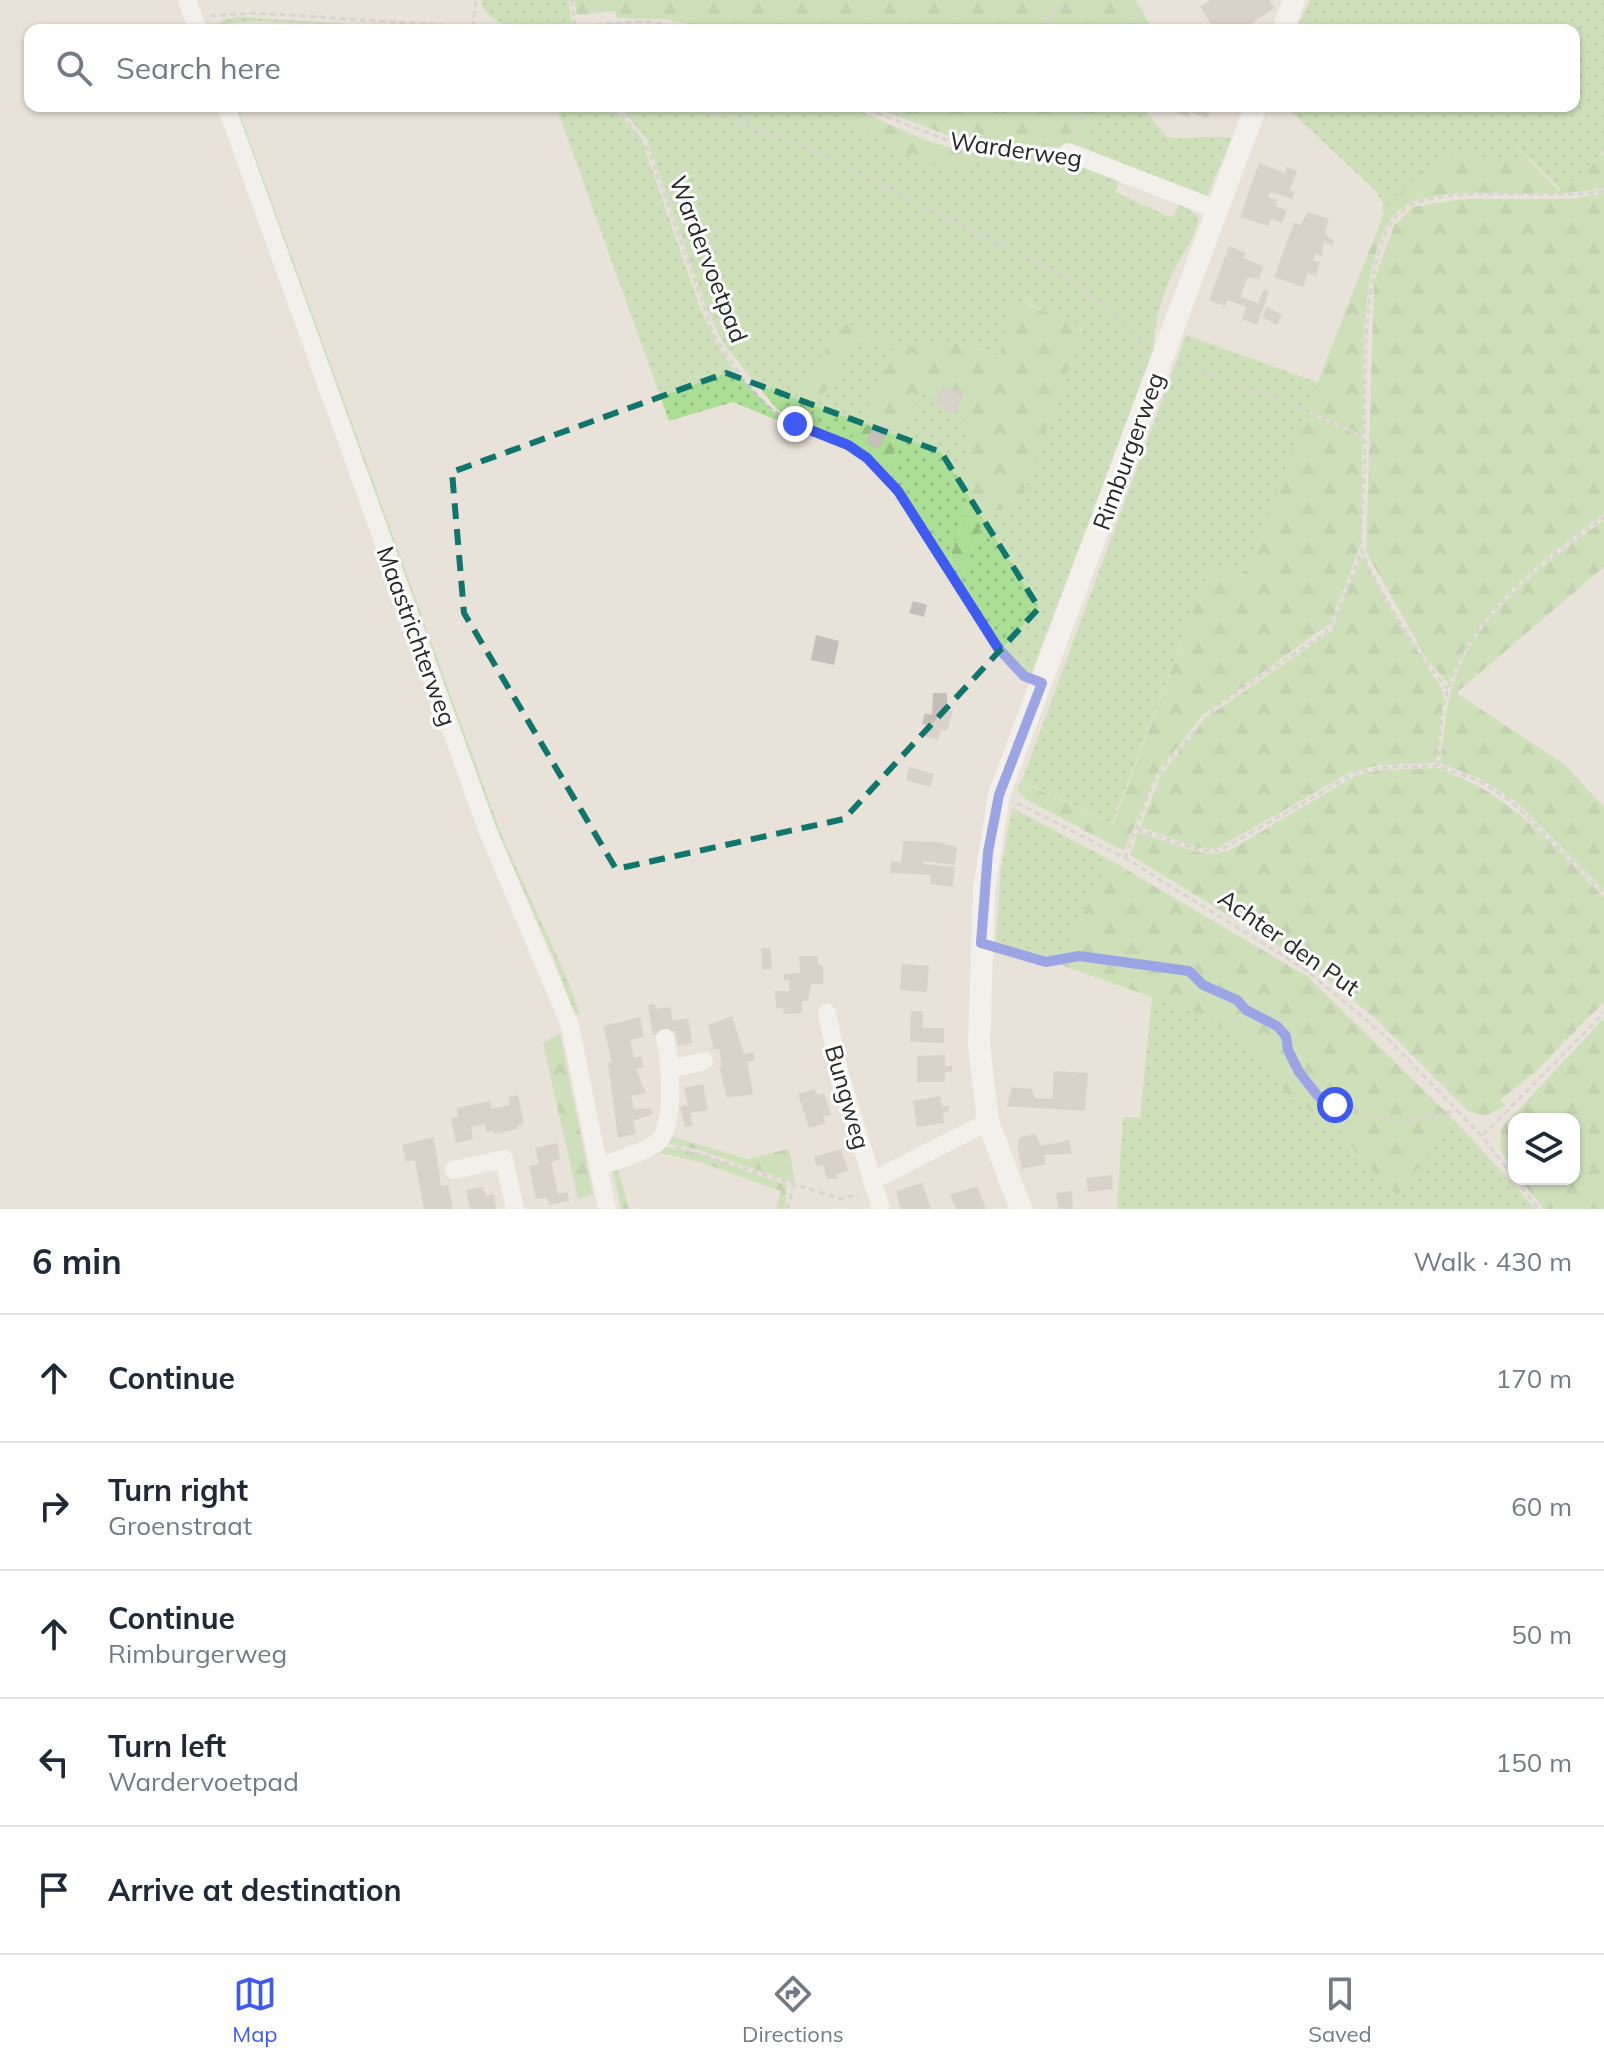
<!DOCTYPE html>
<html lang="en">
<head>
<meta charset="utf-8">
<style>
	body { margin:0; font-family:Mulish,sans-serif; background:#f2f2f3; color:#1f2937 }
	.controls { position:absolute; right:24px; bottom:24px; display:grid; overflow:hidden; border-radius:16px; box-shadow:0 2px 6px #0004 }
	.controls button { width:72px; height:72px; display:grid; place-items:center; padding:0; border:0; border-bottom:2px solid #e0e1e3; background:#fff; color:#1f2937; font:40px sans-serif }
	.stop { position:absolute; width:24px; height:24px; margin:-18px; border:6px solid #3d5af1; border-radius:50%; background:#fff }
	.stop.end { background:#3d5af1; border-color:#fff; box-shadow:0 2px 8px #0008 }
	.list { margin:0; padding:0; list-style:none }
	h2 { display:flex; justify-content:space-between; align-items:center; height:104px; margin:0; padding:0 32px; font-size:34px }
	h2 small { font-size:26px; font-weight:400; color:#747a83 }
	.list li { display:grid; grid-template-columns:52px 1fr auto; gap:24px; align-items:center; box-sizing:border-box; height:128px; padding:0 32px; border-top:2px solid #e0e1e3 }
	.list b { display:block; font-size:30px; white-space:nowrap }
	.list p { margin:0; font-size:26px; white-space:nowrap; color:#747a83 }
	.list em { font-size:26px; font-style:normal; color:#747a83 }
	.icon { flex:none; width:44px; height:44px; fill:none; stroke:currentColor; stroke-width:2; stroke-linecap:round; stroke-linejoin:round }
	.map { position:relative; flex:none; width:1604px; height:1209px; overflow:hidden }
	.search { position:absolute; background:#fff; box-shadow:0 2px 6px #0004; left:24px; right:24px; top:24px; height:88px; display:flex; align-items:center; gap:20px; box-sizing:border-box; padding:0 28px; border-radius:16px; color:#747a83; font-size:30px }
	.sheet { height:744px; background:#fff }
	nav { display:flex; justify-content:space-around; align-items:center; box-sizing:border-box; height:112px; border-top:2px solid #e0e1e3; background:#fff; font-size:22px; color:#747a83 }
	nav a { display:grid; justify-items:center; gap:4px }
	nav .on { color:#3d5af1 }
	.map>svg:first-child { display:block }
	.green { fill:url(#green-dots) }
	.forest { fill:url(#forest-firs) }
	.building { fill:#c4bfb8 }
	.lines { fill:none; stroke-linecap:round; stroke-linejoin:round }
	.path { stroke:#c3c3c3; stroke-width:3; stroke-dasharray:6 4; stroke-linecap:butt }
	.minor { stroke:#fff; stroke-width:18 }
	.tertiary { stroke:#fff; stroke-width:22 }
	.route { stroke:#3d5af1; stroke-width:10 }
	.marked { fill:none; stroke:#0f766e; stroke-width:6; stroke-dasharray:16 10; stroke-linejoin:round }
	.labels { text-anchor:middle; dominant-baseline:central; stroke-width:6; stroke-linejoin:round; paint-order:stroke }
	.street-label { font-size:24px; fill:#272727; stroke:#fff }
</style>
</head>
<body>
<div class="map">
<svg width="1604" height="1209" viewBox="0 0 1604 1209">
	<defs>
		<pattern id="green-dots" width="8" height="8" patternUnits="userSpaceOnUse" patternTransform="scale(2)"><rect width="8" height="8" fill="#adde96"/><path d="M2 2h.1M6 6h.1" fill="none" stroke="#95be81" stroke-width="1.8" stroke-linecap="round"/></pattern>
		<pattern id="forest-firs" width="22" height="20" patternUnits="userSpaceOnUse" patternTransform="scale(2)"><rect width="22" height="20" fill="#adde96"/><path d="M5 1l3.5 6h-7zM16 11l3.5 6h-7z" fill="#95be81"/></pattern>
	</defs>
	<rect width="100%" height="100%" fill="#e9e2d8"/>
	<path class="green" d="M481,0h88l3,23c-30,2 -82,15 -91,-23z
		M1310,0h294v151l-42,40 -51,-51 23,25 -14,-7 -99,15 -39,41 1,-11 -7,-12 -91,-85h289v-76h-278z
		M238,17l211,13 -193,-9 -26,2 -18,7 11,-10z
		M232,106h5l264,728 66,144 13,36 -6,1 -19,-54 -63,-140z
		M556,106h56l29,32 60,172 16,34 19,29 50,51 -53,-22 -64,19z
		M619,106h201l113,59 28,2 48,-7 29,1 -5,-6 29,2 59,19 -6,16 57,26 9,-16 17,15c0,18 -15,35 -23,51 -13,25 -19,51 -22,78l4,2 -74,201 -4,-1 -48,126c-28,-8 -92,-129 -113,-159 -17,-24 -37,-43 -56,-65l30,27 4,-12 -3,-27 29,-43 13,-3 25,13 9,30 3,55 -22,69 11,19 25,-65 31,-7 4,-8 61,-164 -1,-6 -53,-25 -18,5 -9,46 -59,-14 -24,9 -81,-19 -50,85 -10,-6 -53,-64 -16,-33 -61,-172z
		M1112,106h30l25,31c22,4 42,-3 65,1l-25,58 -128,-47 19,-30z
		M1186,335l133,48 -67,195 -40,-15 -100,260 -90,-42z
		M864,339l32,10 -46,93 -46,-18 51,-82z
		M1012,808l98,52 -52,104 -62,-21 5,-74z
		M1152,997l54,19 53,38 31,44 49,31 25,34 33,31 58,-73 81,88h-419l6,-92 17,1z"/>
	<path class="forest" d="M574,0h562l17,30h-436l-53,-11 -48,-1v-7l-39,4z
		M820,106h29l68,31 40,13 76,5 6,7c-31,-2 -61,7 -92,6 -26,-2 -100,-48 -127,-62z
		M870,106h242l-14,13 -19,30 -119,-9z
		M1604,153v35c-47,9 -93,4 -140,5 -19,1 -50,4 -65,17 -42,37 -35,171 -36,225l-56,-25 80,-205 33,-32 28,-18 72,3 14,7 25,26z
		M1604,193v321c-68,50 -121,90 -156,169l-20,-22 -62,-109 8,-272 20,-54 19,-19 50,-8h109z
		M1021,302l56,22 5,10 -60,164 -5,8 -31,7 -25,65 -11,-19 22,-69 -3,-54 -9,-31 -25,-13 -13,3 -29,43 3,27 -4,12 -18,-19 -24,-16 46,-93 -38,-9 -54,84 -17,-9 50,-85 8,-6 73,25 23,-9 59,14 10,-47z
		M1306,412l57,25 -2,106 -30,80 -128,92 -47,59 -32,77 -95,-50 -12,-10 3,-10 93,43 99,-262 33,14z
		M1604,520v47l-148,126 108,71 40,43v83l-89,-89 -36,-23 -39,-15c4,-26 5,-54 13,-79 24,-73 92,-121 151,-164z
		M1362,555l28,54 54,83 -8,71 -57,2 -30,8 -133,76 -17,-1 -59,-21 21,-52 45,-57 125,-87z
		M1439,768c75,29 109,73 165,129v105l-71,72 -33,26 6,6 -21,10 -17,-5 -94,-94 -66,-53 -178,-109 8,-23 59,20 19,2 14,-4 125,-74 25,-6z
		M1110,860l198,117 147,144 -58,74 -33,-32 -25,-34 -49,-31 -31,-44 -53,-38 -148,-52z
		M1604,1018v191h-60l-25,-30h55v-60h-60v53l-14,-23 1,-21z
		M560,1033l33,162 -15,4 -35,-156z
		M671,1136l76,23 42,-10 6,34 -96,-33 -34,-7z
		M661,1146l34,7 92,32 -2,24h-9l5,-18 -81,-29 -39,-9 -43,16 11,40h-8l-9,-42z"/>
	<path class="building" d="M1211,0h58l6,8 -28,18 3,4h-35l-15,-23z
		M1179,106h33l-5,13 -17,-7 -2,5 -11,-4z
		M1259,163l26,10 2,-6 10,4 -7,19 5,2 -3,7 -22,-7 -2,5 9,3 -2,6 12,4 -5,13 -11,-4 -3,7 -28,-9z
		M1308,212l21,7 -4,15 9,7 -2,5 -8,-4 -2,14 -6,-3 -3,7 7,2 -4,14 -8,-3 -5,14 -29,-10 20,-54 6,2z
		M1229,246l17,7 -3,5 20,8 -4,13 -11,-2 -8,20 18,6 6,-14 5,3 -12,33 -15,-6 4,-12 -18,-7 -3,6 -16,-6z
		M1267,307l15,8 -5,10 -15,-8z
		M943,385l21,11 -10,18 -20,-11z
		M881,423l8,4 -10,22 -13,-6 7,-17 6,3z
		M913,601l14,4 -3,12 -15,-4z
		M816,635l23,6 -5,24 -23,-5z
		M933,693h14v16l6,2 -6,20 -6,-1 -3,10 -14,-4 3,-11 -5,-1 3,-11 7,2z
		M909,767l25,7 -4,13 -24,-7z
		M903,841l35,1 19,5 -2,18 -32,-4v3l32,3 -2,20 -23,-3 1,-9 -41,-2 1,-12 10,1z
		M761,948h10l1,21 -10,1z
		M799,956h19v9h5v19h-12l-3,17h-6v12l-18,1 -1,-6h-7l-1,-17h14v-11h-5v-6l16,-1z
		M901,964l28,2 -2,26 -27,-2z
		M655,1004l1,5 14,-2 3,14 15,-3 5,25 -15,3 -3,-15 -22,4 -5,-30z
		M911,1011h12v17h21v15l-34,-1z
		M732,1016l12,38 9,-2 2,8 -8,2 6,32 -10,2 -16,1 -8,-30 3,-1 -3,-17 -5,1 -6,-25z
		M640,1017l4,20 -14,3 4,18 7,-2 3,11 -8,2 10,24 -15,3 3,13 17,-1 2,6 -20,7 3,13 -18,4 -10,-75 4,-1 -9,-36z
		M945,1055v11h7v6h-7v10h-28v-26z
		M1054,1071l34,2 -3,38 -78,-5 5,-19 20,2 3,9 17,1z
		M703,1084l5,26 -18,3 3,13 -8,1 -5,-20 8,-2 -4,-17z
		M815,1089l2,6 7,-2 7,21 -8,3 3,6 -17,5 -11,-34z
		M518,1095l6,29 -7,2 1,3 -24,5v-3l-8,1 -1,-8 -7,1 -7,2 2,12 -17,4 -5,-25 7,-1 -1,-9 33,-7 2,8 18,-4 -2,-8z
		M940,1096l2,11 7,-2v6l-6,2 1,10 -27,4 -4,-26z
		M1035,1134l6,12 28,-6 3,14 -28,1 2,9 -24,5 -5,-25 3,-7z
		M434,1137l7,49 7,-1 5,24h-29l-9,-49 -9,2 -4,-17z
		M557,1143l3,16 -9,3 7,32 9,-2 2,9 -20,4 -2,-8 -11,2 -7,-33 10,-2 -4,-16z
		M841,1149l7,22 -12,4 2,4h-11l-4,-14 -6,2 -3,-10z
		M1112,1175l1,14 -25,3 -2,-14z
		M922,1183l9,26h-30l-5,-18z
		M977,1186l9,23h-30l-6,-14z
		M483,1187l2,9 9,-2 2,15h-26l-4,-19z
		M1072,1191l1,18h-15l-2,-16z"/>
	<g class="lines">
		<path class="path" d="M572,0l3,28
			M1126,0l5,30
			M210,16l46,-3 264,17
			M473,27l3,-27
			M536,30l108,-9 52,9
			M1039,30l26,-30
			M616,106l32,43 66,186c17,27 36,58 61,77 22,18 49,21 73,33 20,11 35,29 50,46l100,157 27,28
			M696,106l137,51 60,35 175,86 41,30 37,39
			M858,106l100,38 93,8
			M1072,135l12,-29
			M1181,363l59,24 35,9 90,41
			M1448,689c-20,-19 -80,-113 -86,-139 -3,-16 2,-59 3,-79 1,-54 -10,-233 41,-263 41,-25 145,-7 198,-17
			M1438,766c2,-27 3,-60 13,-85 27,-73 93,-120 153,-164
			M1017,803l108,55 181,112 81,68 95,98 32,42
			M1137,829l62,21 20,1 136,-78 32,-6 51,-1 40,14 34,22 92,91
			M1125,858l28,-75 13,-19 53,-60 106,-71 12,-19 25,-65
			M1001,949l45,13 33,-6 110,15 14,14 74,41c12,13 11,30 21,45 22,34 70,51 110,49 16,0 34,-7 50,-10
			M1483,1135l121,-122
			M676,1147l156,49 10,3 17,-5
			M1515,1179l24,30
			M787,1209l7,-23"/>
		<path class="minor" d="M187,0l11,30
			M226,106l261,723 83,196 37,184
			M1068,152l150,58
			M827,1013l13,62 41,134
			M672,1069l32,-8
			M598,1167c18,-7 43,-13 59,-24 19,-15 13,-84 8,-105
			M454,1170l50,-11 11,50
			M872,1181l116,-59"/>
		<path class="tertiary" d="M1283,30l11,-30
			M1021,1209l-33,-87 -9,-78 5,-154 15,-95 257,-689"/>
	</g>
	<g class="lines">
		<path class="route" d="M795,424l53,21 19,13 31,33 100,157 26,28 18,7 -43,112 -11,57 -7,91 65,19 33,-6 110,15 14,14 34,15 9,10 31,16 9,10 2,14 11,22 19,24 17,9"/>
	</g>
	<path d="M0 0H1604V1209H0ZM726,373l215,79 98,156 -195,211 -228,50 -152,-256 -12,-141z" fill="#e9e2d8" fill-opacity=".55" fill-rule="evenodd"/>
	<path class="marked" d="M726,373l215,79 98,156 -195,211 -228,50 -152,-256 -12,-141z"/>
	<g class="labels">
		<g class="street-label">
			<text transform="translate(1016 149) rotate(8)">Warderweg</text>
			<text transform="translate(709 259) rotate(69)">Wardervoetpad</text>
			<text transform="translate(1128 451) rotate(-70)">Rimburgerweg</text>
			<text transform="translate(417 636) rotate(70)">Maastrichterweg</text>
			<text transform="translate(1289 942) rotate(35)">Achter den Put</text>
			<text transform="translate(848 1097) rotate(74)">Bungweg</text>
		</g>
	</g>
</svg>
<div class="controls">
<button><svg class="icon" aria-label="layers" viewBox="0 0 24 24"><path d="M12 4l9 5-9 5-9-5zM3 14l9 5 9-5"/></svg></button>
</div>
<div class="stop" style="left:1335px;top:1105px"></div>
<div class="stop end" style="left:795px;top:424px"></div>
<div class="search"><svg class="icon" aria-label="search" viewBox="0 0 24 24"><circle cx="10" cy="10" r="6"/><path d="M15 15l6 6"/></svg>Search here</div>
</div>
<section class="sheet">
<h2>6 min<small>Walk · 430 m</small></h2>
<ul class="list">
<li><svg class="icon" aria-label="ahead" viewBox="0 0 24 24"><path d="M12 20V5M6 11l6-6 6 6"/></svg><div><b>Continue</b></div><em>170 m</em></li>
<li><svg class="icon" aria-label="right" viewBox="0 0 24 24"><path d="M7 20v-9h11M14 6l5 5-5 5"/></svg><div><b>Turn right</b><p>Groenstraat</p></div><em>60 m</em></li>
<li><svg class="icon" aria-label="ahead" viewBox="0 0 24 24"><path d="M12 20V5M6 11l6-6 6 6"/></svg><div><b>Continue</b><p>Rimburgerweg</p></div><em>50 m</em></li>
<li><svg class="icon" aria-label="left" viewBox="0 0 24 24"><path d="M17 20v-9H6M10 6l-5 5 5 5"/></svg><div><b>Turn left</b><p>Wardervoetpad</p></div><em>150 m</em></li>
<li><svg class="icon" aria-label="arrive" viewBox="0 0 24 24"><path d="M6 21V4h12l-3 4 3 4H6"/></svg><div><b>Arrive at destination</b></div></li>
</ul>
</section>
<nav>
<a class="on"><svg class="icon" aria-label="map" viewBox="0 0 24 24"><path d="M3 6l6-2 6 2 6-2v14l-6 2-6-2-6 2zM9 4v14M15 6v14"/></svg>Map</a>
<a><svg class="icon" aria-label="directions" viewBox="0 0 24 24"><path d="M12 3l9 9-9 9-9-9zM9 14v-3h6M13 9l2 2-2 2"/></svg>Directions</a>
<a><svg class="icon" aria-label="saved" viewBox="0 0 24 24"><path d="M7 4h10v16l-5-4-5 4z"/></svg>Saved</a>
</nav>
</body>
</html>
